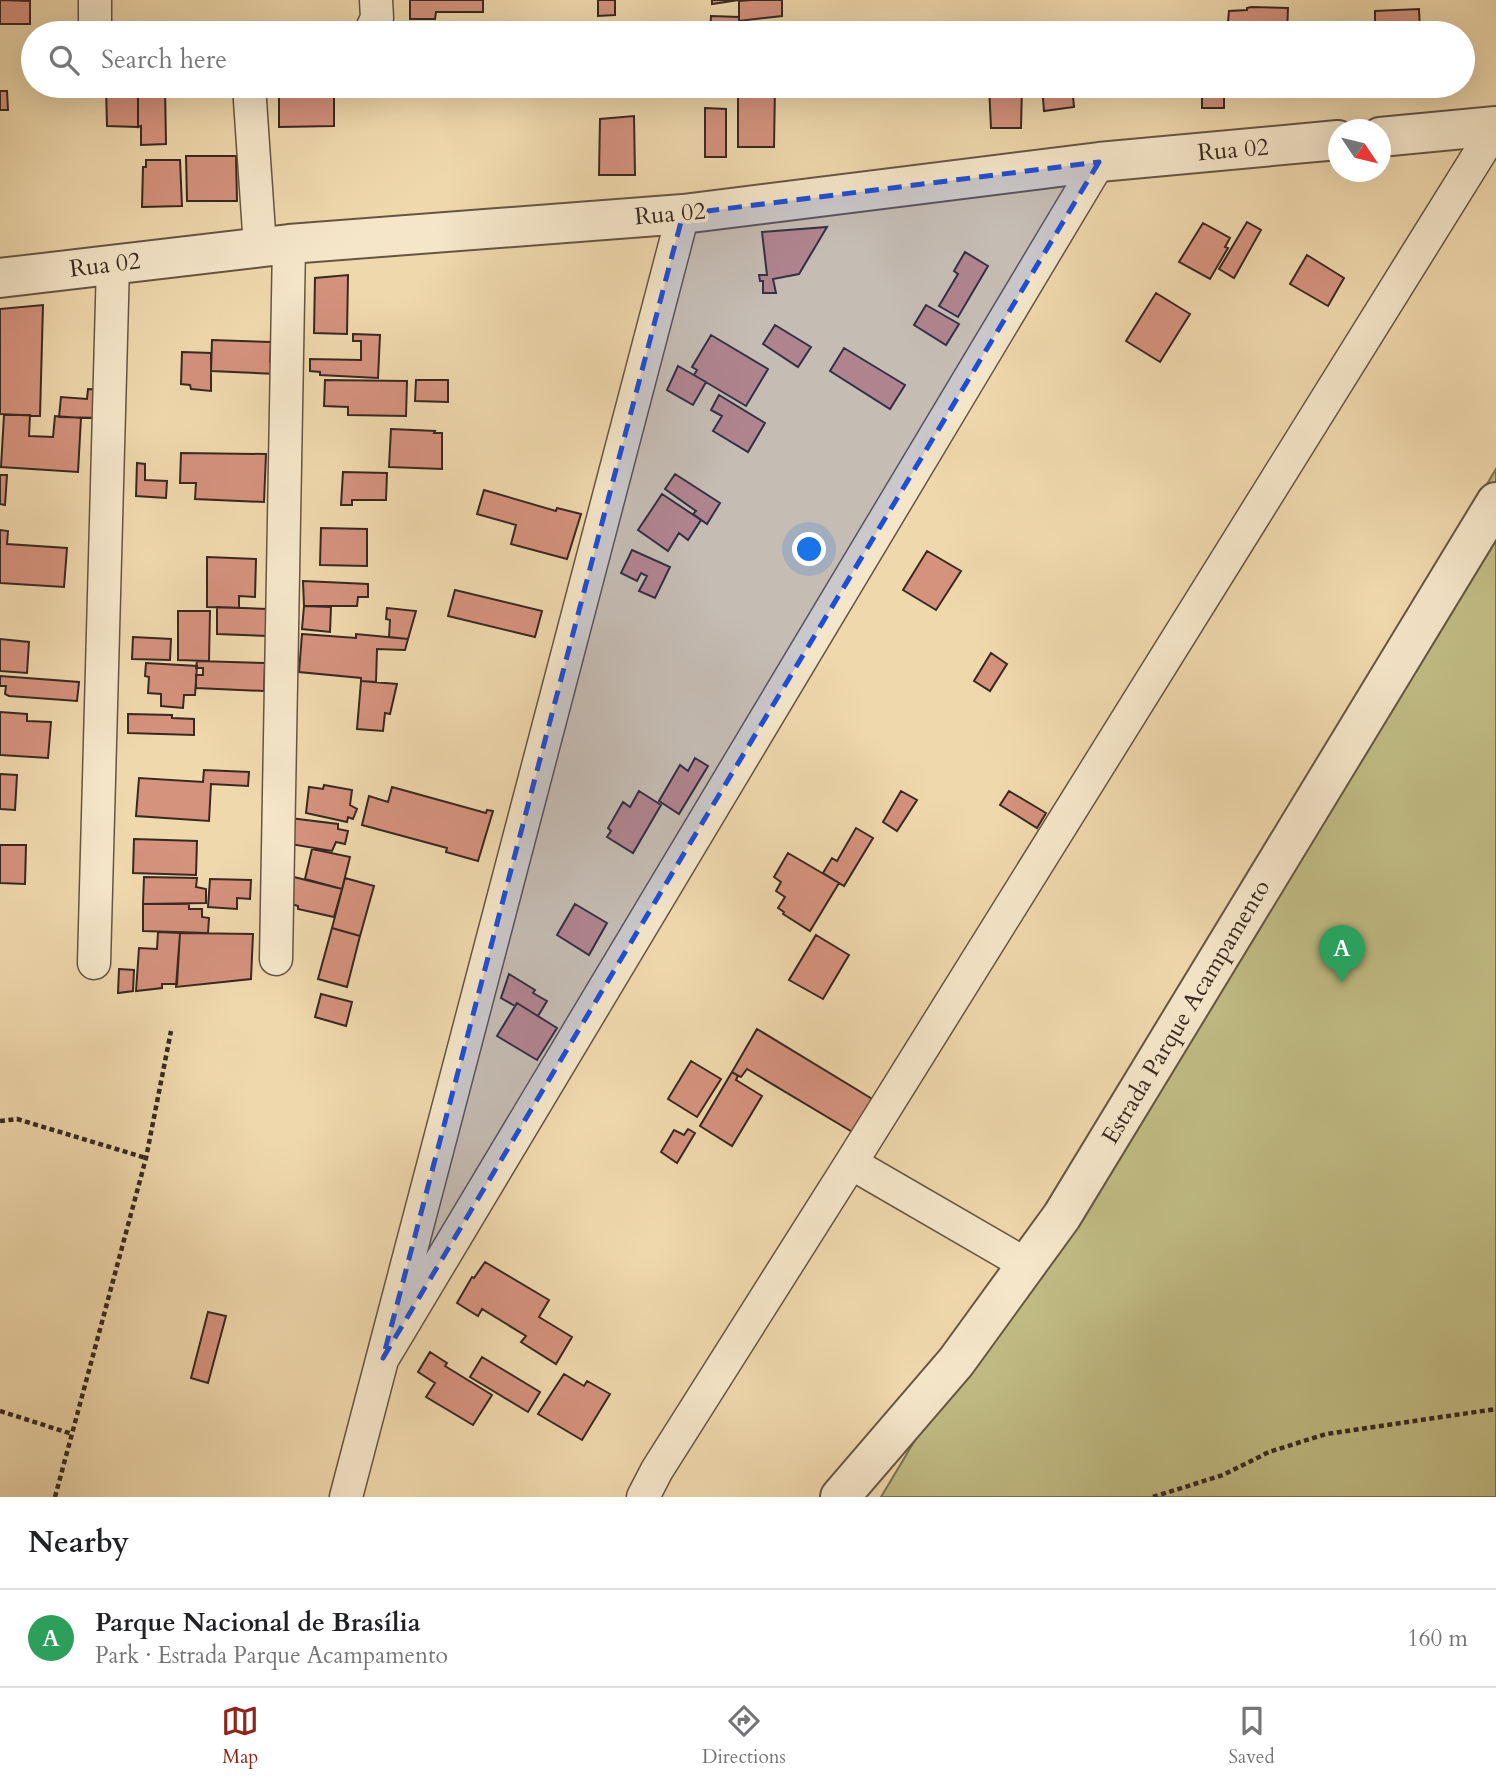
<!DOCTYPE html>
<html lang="en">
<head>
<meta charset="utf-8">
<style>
	body { margin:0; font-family:Cardo,serif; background:#f2f2f2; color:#202124 }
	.compass { position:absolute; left:1328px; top:119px; width:63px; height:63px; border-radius:50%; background:#fff; box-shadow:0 7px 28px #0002; rotate:125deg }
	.you { position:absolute; left:810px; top:550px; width:24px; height:24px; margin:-18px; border:5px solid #fff; border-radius:50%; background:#1a73e8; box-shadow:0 0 0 10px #1a73e833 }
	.badge { display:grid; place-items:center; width:46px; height:46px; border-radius:50%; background:#8f2418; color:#fff; font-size:23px; font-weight:700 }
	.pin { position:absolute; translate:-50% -58px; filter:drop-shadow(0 2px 4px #0008) }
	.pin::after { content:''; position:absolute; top:37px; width:24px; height:21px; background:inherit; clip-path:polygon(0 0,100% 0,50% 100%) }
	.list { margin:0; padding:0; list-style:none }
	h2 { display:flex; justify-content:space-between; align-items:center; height:91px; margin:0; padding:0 28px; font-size:30px }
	h2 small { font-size:23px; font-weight:400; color:#757577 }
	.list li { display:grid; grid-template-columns:46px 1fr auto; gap:21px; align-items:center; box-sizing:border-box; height:98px; padding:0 28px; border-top:2px solid #e0e0e0 }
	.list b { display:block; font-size:26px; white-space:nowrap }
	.list p { margin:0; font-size:23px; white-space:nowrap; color:#757577 }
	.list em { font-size:23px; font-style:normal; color:#757577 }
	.icon { flex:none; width:38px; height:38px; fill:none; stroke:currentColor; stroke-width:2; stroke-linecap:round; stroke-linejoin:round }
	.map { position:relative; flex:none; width:1496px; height:1497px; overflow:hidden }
	.search { position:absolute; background:#fff; box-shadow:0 7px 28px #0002; left:21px; right:21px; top:21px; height:77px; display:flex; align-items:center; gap:18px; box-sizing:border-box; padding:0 24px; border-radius:38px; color:#757577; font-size:26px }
	.sheet { height:189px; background:#fff }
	nav { display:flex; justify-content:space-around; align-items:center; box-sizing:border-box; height:98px; border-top:2px solid #e0e0e0; background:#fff; font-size:19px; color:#757577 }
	nav a { display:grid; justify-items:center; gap:4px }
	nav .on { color:#8f2418 }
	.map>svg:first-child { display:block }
	.green { fill:#c1bc84; stroke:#7c7253; stroke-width:2 }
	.building { fill:#d5927d; stroke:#382922; stroke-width:2 }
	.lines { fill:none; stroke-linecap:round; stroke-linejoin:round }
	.minor-casing { stroke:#654; stroke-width:35 }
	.tertiary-casing { stroke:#654; stroke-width:42 }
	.path { stroke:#382922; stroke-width:4.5; stroke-dasharray:5 3.5; stroke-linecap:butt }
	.minor { stroke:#f5e6c9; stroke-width:32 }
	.tertiary { stroke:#f5e6c9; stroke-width:38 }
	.marked { fill:#1d4ed8; fill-opacity:0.2; stroke:#1d4ed8; stroke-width:5; stroke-dasharray:14 9; stroke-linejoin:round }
	.labels { text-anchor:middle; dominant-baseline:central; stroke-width:7; stroke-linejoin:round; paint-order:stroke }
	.street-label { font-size:24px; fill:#382922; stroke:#f5e6c9 }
</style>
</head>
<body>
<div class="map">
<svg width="1496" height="1497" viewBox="0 0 1496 1497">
	<rect width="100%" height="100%" fill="#efd8ac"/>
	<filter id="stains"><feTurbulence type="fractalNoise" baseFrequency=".00286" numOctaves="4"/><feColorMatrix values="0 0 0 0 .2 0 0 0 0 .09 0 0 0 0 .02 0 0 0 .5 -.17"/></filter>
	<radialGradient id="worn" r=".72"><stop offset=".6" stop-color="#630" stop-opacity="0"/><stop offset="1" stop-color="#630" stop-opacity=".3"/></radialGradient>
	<path class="green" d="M1496,469v1028h-615z"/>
	<path class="building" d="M0,0l30,1v23h-30z
		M410,0h73v12h-47l-1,7h-25z
		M598,0h17v15l-17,1z
		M712,0h27l-27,4z
		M752,0h30v16l-43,5v-20z
		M1251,7l37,1 -1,25h-60l2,-22 18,-1v-2z
		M1419,9l1,21 -45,3v-22z
		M711,16l28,1v16h-29z
		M1024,25v8h-48v-6z
		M279,86h55v40l-55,1z
		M600,86h31v7l-31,1z
		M738,86h37l-1,61h-36z
		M989,86h33l-1,42h-30z
		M1042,86h30l2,21 -30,4z
		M1202,86h22v22h-22z
		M106,87h32v40l-31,-1z
		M138,87h27l1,57 -25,1v-19l-3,1z
		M0,91h7l1,19h-8z
		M705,108l21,1v48h-21z
		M634,116l1,59h-36l1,-56z
		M186,156h50l1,45h-50z
		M146,160h34l2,46 -40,1 1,-40h3z
		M1247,222l14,8 -27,48 -15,-9z
		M1203,223l27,15 -5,9 3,1 -18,31 -31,-17z
		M827,227l-28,47 -26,5 3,14h-13v-12h-3l-1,-6h8l-5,-43z
		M965,252l23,14 -30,51 -19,-11 19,-32 -4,-3z
		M1307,255l37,23 -16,28 -38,-22z
		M348,275l-1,59 -33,-1 1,-55z
		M1156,293l34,21 -30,48 -34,-21z
		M43,305l-3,111 -40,-2v-105z
		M926,305l33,19 -13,21 -32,-20z
		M775,325l36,22 -13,20 -35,-23z
		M353,334l27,1 -2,43 -58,-3v-3l-10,-1v-12l51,1v-19h-8z
		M711,335l57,34 -22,37 -52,-31 3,-5 -5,-3z
		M212,340l59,2 -1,20h8l-1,12 -66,-3z
		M844,348l61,37 -15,24 -60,-38z
		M182,352l29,1v38l-20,-2 -1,-4 -9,-1z
		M678,366l28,16 -13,23 -26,-15z
		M325,380l82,1 -1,35 -58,-1v-8l-24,-1z
		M416,380h32v22l-33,-1z
		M88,389l14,1v28l-43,-1 2,-20 26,2z
		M719,395l46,28 -17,29 -35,-21 9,-15 -11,-6z
		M4,415h26l-1,21 24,1 2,-21 26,2 -3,54 -77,-5z
		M391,429l44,2 -1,2h8v36l-53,-2z
		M181,453l85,1 -2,48 -69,-3 1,-16h-16z
		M137,463l8,1v16l22,1 -1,17 -30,-2z
		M343,472l44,1 -1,27h-34v5h-11z
		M675,474l45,29 -13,21 -14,-10 3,-3 -31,-22z
		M0,475h7l-2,30 -5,-1z
		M484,490l72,21 1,-3 24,6 -14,45 -56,-15 5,-19 -39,-11z
		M662,494l39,26 -13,20 -9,-7 -11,18 -30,-21z
		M321,528l46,1v37l-47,-1z
		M0,530l8,1 -1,13 60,4 -3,39 -64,-4z
		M632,550l38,17 -15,31 -16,-7 8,-15 -6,-3 -4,8 -16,-8z
		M927,551l34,20 -25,39 -33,-20z
		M207,557l49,2 -1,38 -16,-1v12l-32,-1z
		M303,581l65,3v13h-10l-1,9h-53z
		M455,590l87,21 -7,26 -87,-21z
		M304,606l27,1 -1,25 -28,-3z
		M217,607l51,2 -1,27 -50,-2z
		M387,608l29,3 -8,28 -19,-2 1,-17 -4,-1z
		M178,611h32l-1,50 -31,-1z
		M302,634l54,4v-4l52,5 -3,11 -28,-1 -1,33 -15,-1v-3l-62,-6z
		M133,637l38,2 -1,21 -38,-1z
		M0,639l29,3 -2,31 -27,-2z
		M991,653l16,11 -17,27 -16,-10z
		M197,661l68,2 -1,28 -68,-3v-13h7v-7h-7z
		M146,663l51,3 -2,29h-11l-1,13 -22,-2v-12l-13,-1 1,-16 -4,-1z
		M0,676l79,6 -2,19 -68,-5 -4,-2 1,-8h-6z
		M361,681l36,3 -7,30 -5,-1 -2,18 -26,-2z
		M0,712l27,2v7l24,1 -3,36 -48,-3z
		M128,714l44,1v3l22,1v16l-66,-2z
		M695,758l13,8 -29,48 -20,-13 21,-36 8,6z
		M204,770l45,2 -1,14 -37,-2 -2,37 -73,-5 3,-38 64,4z
		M0,774l17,1 -2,35 -15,-1z
		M324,785l28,5 -2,15 7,4 -4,10 -5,-2 -1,5 -41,-9 3,-26 14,2z
		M392,787l94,26 1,-3 6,1 -15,50 -32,-9 1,-4 -85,-23 7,-29 19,6z
		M639,791l22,14 -28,48 -26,-16 4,-6 -3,-3 15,-26 7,5z
		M901,791l16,9 -20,31 -14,-9z
		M1009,791l37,22 -9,15 -37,-23z
		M290,818l48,6v5l10,2 -3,13 -9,-2 -4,9 -42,-7z
		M856,828l17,10 -29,48 -21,-13 9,-15 5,3z
		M134,839l63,2 -1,34 -63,-2z
		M0,845h26l-1,39 -25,-1z
		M312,849l38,8 -8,32 -37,-10z
		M788,853l51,30 -29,48 -27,-17 1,-2 -6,-4 7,-11 -9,-6 5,-9 -7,-5z
		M290,876l52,13 -8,28 -36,-8v-3l-10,-3z
		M144,877l53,1 -1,9 10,2v14l-63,1z
		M345,878l29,8 -14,50 -28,-8z
		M210,879l41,1 -1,19 -13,-1v11l-29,-2z
		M143,904h46v5h13v8l7,1 -1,15 -65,-2z
		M575,904l32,19 -18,32 -32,-20z
		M332,928l28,8 -13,51 -29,-8z
		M158,932l22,1 -3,51h-15v4l-26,3 3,-43 18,1z
		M180,933l73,1 -2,45 -75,8z
		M816,935l33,20 -26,44 -34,-19z
		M119,969l15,1 -1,21 -15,2z
		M509,974l26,16 -2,3 14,8 -9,15 -21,-13 -2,3 -14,-8z
		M321,994l31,8 -6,24 -31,-9z
		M517,1003l40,25 -20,32 -40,-24z
		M757,1029l117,71 -20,33 -107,-64 -6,8 -9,-5z
		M691,1061l30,18 -24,38 -29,-18z
		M732,1072l6,4 -2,4 26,16 -30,50 -32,-20z
		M688,1129l7,4 -18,30 -16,-11 13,-22 10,5z
		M485,1262l64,38 -10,17 33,20 -16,27 -35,-22 5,-6 -44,-27 -4,7 -21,-13 15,-26 2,1z
		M208,1312l18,4 -18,67 -17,-5z
		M430,1352l17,11 -2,3 47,29 -19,30 -47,-28 9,-14 -17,-11z
		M482,1357l58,35 -12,20 -58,-35z
		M564,1374l20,12 3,-5 23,13 -28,46 -44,-26z"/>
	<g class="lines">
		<g class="minor-casing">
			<path id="minor" d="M95,33v-33
				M370,33l7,-15 -1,-18
				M249,86l11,161
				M276,959l13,-715
				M94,963l19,-699
				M851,1163l176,102
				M383,1358l716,-1196
				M346,1497l337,-1283
				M643,1497l14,-27 194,-307 645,-1036"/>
		</g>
		<g class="tertiary-casing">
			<path id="tertiary" d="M1380,137l116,-11
				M0,278l289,-34 394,-30 416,-52 239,-22
				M840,1497l116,-135 106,-146 434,-714"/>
		</g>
		<path class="path" d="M0,1121l17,-2 129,39
			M0,1411l72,23
			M55,1497l91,-339 25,-127
			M1153,1497l70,-22 46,-23 57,-18 170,-25"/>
		<use href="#minor" class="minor"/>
		<use href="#tertiary" class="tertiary"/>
	</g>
	<path class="marked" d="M1099,162l-410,683 -306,513 300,-1144z"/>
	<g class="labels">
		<g class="street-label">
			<text transform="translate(1233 150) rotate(-5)">Rua 02</text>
			<text transform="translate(670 214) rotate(-5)">Rua 02</text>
			<text transform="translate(105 265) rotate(-7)">Rua 02</text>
			<text transform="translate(1186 1012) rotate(-59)">Estrada Parque Acampamento</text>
		</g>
	</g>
	<rect width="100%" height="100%" filter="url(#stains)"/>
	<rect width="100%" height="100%" fill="url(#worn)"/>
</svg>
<svg class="compass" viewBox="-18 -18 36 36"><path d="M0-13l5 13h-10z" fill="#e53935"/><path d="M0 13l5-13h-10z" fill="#757577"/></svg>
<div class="you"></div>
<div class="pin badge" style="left:1342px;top:983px;background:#2e9e5b">A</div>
<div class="search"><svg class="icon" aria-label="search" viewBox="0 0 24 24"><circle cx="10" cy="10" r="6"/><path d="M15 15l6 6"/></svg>Search here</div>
</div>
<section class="sheet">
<h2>Nearby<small></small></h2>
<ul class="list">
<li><span class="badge" style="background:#2e9e5b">A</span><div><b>Parque Nacional de Brasília</b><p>Park · Estrada Parque Acampamento</p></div><em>160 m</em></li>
</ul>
</section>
<nav>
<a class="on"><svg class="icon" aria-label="map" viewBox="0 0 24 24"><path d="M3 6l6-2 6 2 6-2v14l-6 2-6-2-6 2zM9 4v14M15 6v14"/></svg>Map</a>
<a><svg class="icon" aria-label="directions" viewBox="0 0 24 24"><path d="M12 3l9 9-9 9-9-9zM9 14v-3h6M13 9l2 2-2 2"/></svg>Directions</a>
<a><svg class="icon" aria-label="saved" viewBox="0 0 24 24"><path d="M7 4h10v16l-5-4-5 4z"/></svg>Saved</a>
</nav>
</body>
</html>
